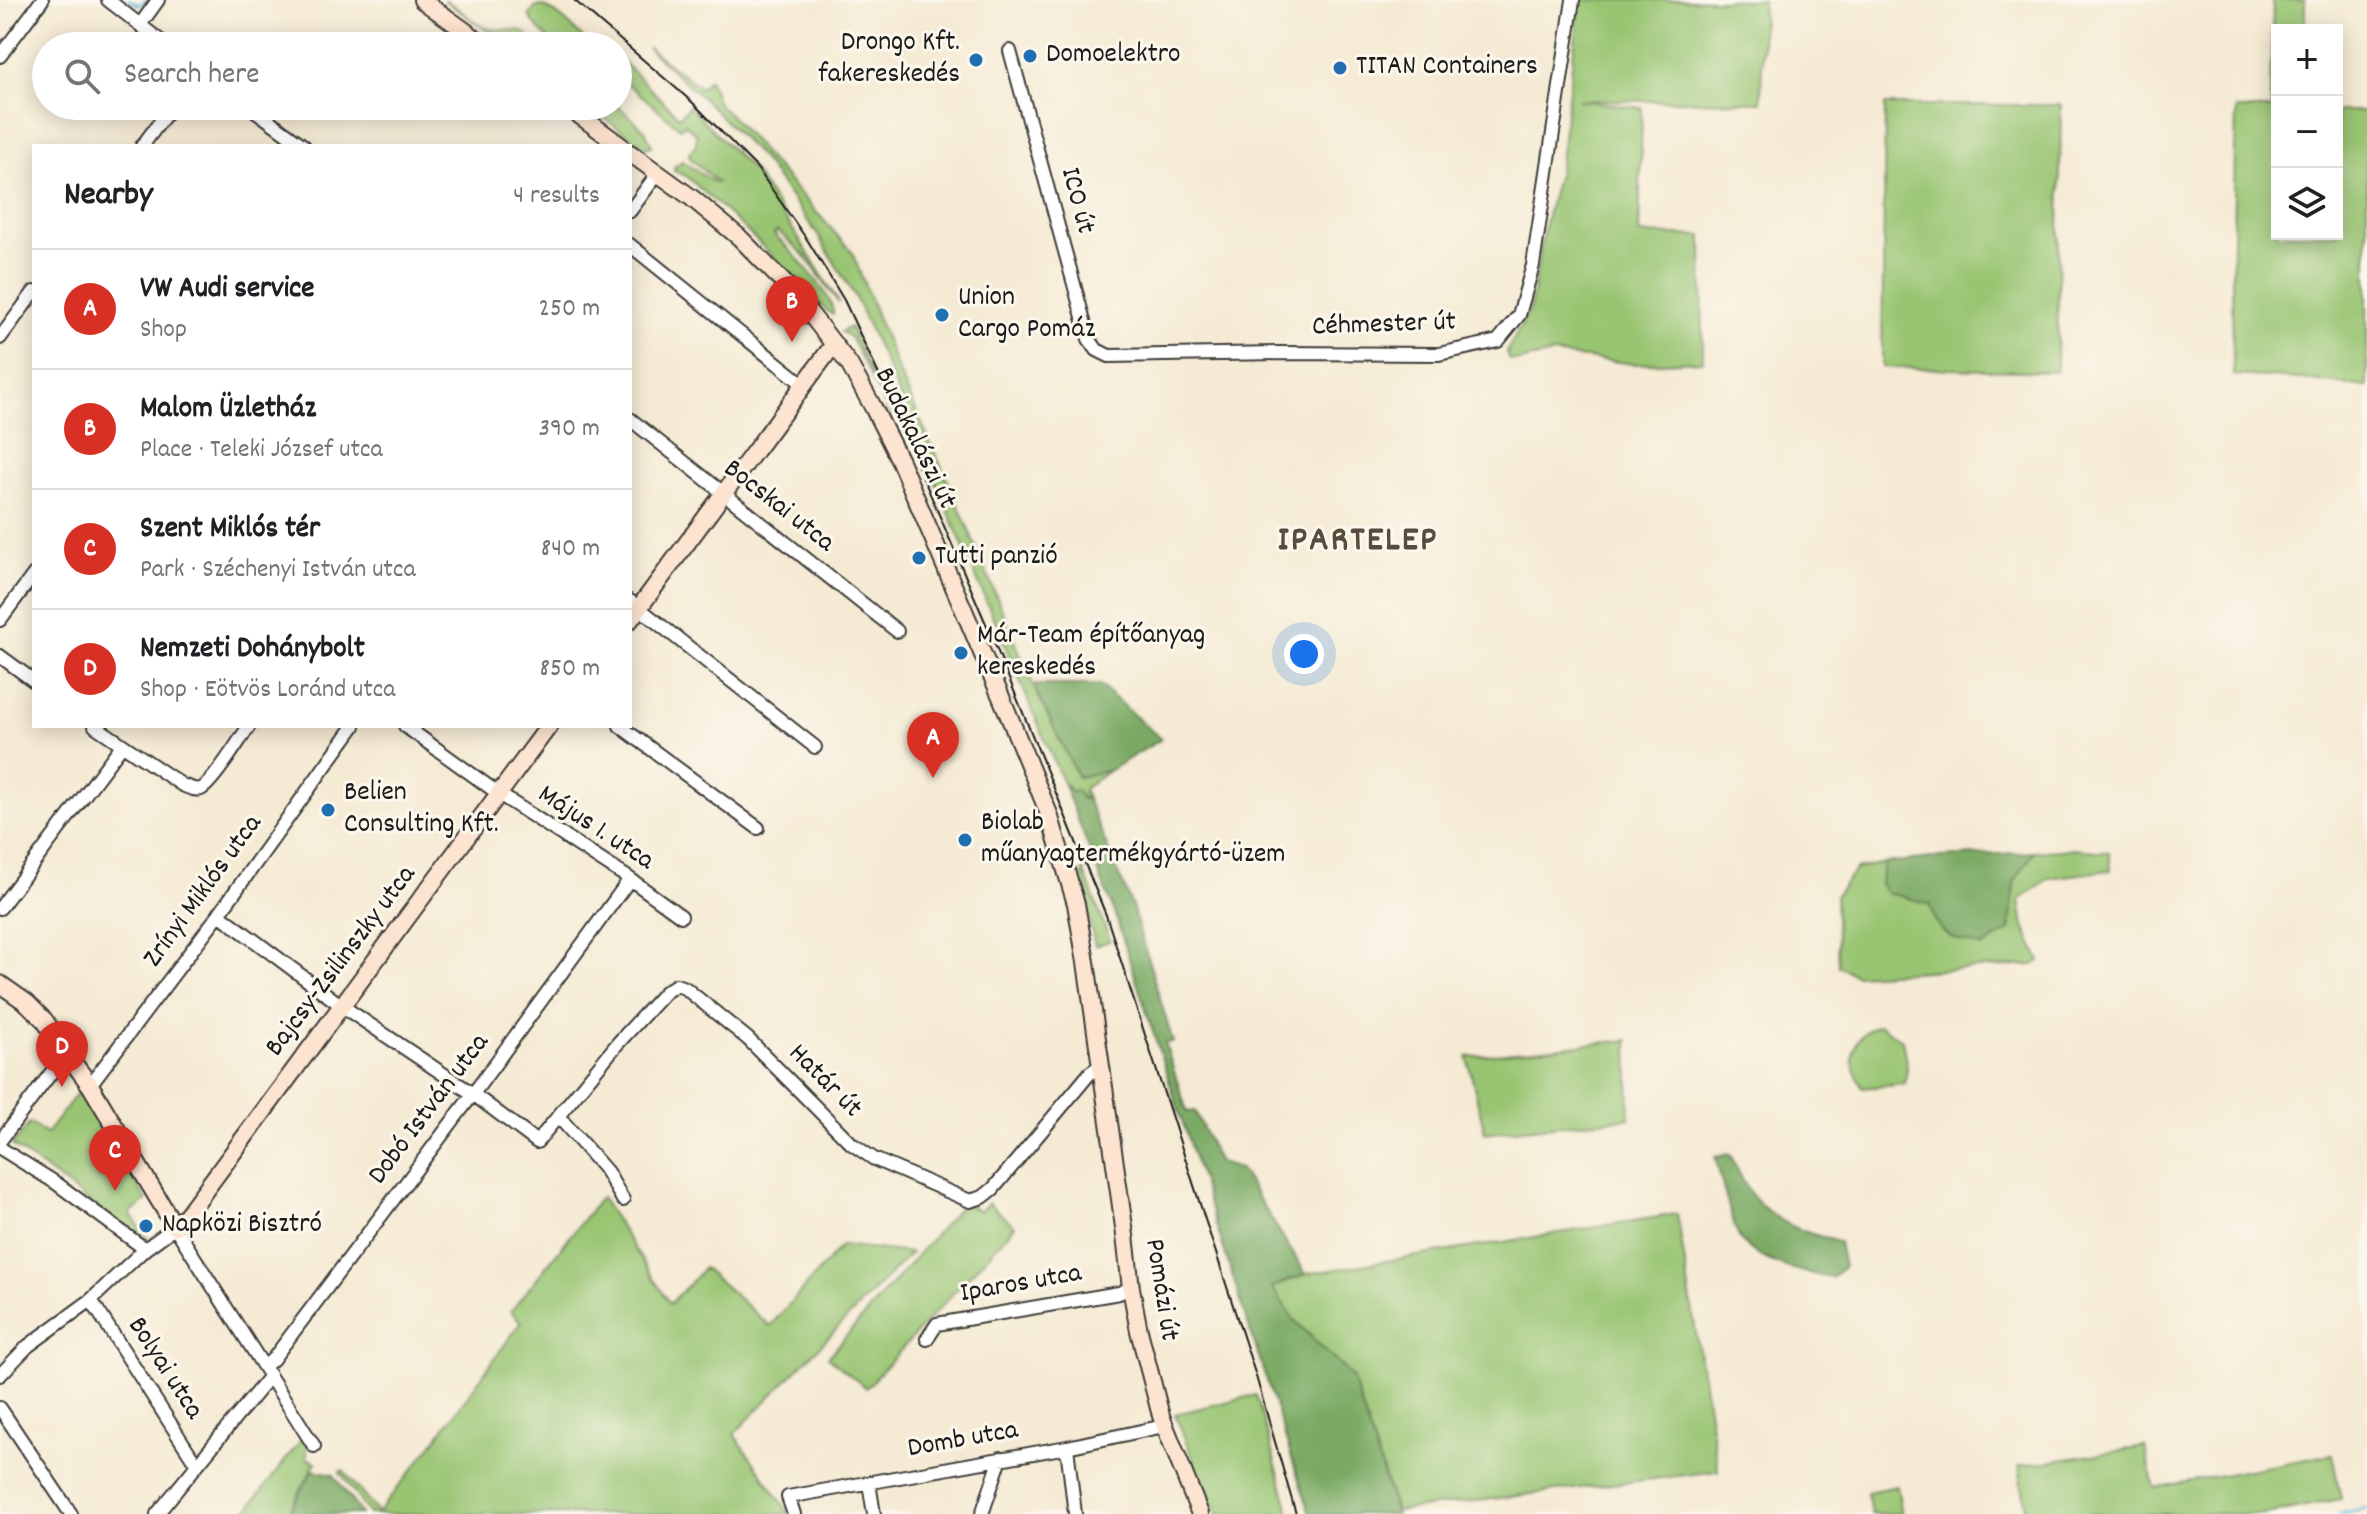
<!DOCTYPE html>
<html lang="en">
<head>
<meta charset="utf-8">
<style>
	body { margin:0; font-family:Dekko,sans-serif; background:#f2f2f2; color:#202124 }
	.controls { position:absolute; right:24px; top:24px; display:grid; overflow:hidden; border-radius:0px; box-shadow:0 4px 20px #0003 }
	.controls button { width:72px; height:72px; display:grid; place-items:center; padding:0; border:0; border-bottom:2px solid #e0e0e0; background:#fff; color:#202124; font:40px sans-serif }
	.you { position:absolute; left:1304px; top:654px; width:28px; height:28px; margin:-20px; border:6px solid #fff; border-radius:50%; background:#1a73e8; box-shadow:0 0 0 12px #1a73e833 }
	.badge { display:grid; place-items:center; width:52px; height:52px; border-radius:50%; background:#d93025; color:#fff; font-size:26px; font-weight:700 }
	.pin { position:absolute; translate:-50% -66px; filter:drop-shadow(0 2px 4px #0008) }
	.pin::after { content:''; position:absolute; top:42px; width:28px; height:24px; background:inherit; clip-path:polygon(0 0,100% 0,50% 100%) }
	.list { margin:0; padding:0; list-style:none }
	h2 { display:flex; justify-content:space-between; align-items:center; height:104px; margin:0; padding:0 32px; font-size:34px }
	h2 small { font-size:26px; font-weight:400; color:#757577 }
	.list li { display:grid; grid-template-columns:52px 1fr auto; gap:24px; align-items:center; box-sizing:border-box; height:120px; padding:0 32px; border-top:2px solid #e0e0e0 }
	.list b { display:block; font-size:30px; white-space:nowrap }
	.list p { margin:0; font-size:26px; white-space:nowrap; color:#757577 }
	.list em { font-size:26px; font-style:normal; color:#757577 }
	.icon { flex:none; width:44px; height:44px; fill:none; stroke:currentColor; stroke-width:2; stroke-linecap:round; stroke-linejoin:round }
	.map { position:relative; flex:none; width:2367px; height:1514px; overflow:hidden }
	.search { position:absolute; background:#fff; box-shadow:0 4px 20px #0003; left:32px; top:32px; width:600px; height:88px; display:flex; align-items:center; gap:20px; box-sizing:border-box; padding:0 28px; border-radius:44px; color:#757577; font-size:30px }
	.panel { position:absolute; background:#fff; box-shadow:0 4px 20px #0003; left:32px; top:144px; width:600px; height:584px; border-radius:0px }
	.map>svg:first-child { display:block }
	.green { fill:#99c572; stroke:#5a7047; stroke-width:2 }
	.forest { fill:#7aaa64; stroke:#4b6340; stroke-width:2 }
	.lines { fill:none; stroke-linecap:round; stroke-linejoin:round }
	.stream { stroke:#64bce2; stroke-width:3 }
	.street-casing { stroke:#3d3b37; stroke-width:16 }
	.secondary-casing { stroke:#3d3b37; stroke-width:20 }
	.street { stroke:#fff; stroke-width:12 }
	.secondary { stroke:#fde4d0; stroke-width:16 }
	.tram { stroke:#1c1c1c; stroke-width:2 }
	.poi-dot { fill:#1f6fb2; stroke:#fbf7ec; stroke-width:3 }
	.labels { text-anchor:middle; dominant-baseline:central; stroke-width:6; stroke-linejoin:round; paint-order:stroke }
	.poi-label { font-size:28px; fill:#1c1c1c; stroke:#fbf7ec; text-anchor:start }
	.street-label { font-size:28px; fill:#1c1c1c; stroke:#fbf7ec }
	.district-label { font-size:36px; font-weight:bold; letter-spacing:2px; fill:#594c3c; stroke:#fbf7ec }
</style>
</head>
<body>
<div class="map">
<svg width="2367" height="1514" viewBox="0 0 2367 1514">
	<rect width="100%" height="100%" fill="#fbf7ec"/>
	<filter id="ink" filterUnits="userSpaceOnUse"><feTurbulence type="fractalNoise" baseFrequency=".0125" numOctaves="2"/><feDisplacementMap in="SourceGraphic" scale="16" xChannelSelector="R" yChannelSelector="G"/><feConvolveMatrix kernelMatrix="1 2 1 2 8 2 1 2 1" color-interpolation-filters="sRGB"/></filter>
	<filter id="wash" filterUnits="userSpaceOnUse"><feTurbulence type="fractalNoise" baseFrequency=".006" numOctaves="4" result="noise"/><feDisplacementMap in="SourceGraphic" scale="32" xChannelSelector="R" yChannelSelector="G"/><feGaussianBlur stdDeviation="1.8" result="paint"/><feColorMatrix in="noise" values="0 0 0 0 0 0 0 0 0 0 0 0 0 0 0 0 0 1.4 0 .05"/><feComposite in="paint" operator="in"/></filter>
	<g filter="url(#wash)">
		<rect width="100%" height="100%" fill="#f5ead3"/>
		<path class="green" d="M444,0c14,6 26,22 42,28 17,6 43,-7 47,18h-25z
			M1580,0h183l-2,102 -183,-2 64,8 -3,126 63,2 1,125 -68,3 -82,-10 -34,7 -10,-1 -2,-9 23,-41 15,-87 14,-53z
			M2273,0h32v30h-28v204h60v-123h30v276l-66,-8 -68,-4 -1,-93 4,-173h37l-3,-11z
			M542,6c16,6 37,26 47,40 -34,0 -40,-1 -60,-30l6,-9z
			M647,47l54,41 8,-9 10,27 10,8 123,138 45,116 64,143 72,174 45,92 32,-7 -26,19 1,10 -12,-6 -10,-10 -174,-412 -35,-76 -38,-63 -52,-71 -55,-57z
			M618,57l61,60 10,-11 65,66 49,73 36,58 -34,-47 -27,-25 -4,3c15,15 62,62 59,81l-5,-3 -83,-83 -59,-53 -12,-5v-4l8,-6 33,22 2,-1 -27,-24 -1,-5 7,-8 1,-10 -12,-11 -5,4 -57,-48 -5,5z
			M1885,105h176l-4,267 -175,-5z
			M587,106h31l27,24 7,16 -6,2z
			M850,327l41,89 -41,-79 -9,-5z
			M2072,849l37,3 2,18 -62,8 -29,22 4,27 16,34 -7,4 -177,10 -18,-9 -3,-70 21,-27 28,-6 -4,21 50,20 5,17 75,9 4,-48 20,-30z
			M1083,869l27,72 -15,5 -13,-64z
			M1880,1025l22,15 5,27 -2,17 -43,4c-3,-8 -8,-17 -9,-25 -2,-18 10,-35 27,-38z
			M1628,1040l2,78 -145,15 -18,-76z
			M78,1092l69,108 -17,14 18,24 -3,1 -11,-4 -122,-90 18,-22 16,11z
			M601,1197l69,107 34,-36 66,58 72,-81 69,8 -177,181 56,80h-421l-29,-42 3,-2 35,43 54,-68 89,-123 -10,-11z
			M963,1203l17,8 8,-8 27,23 -149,162 -38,-31z
			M1677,1214l41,257 -322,40 -44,-134 -58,-57 -22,-33 34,-13z
			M1256,1395l34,119h-73l-12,-25 -30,-75z
			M307,1437v21l9,4 -28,52h-44l57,-74z
			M2145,1447l9,41 178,-34 9,45 -76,15h-256l17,-4 -7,-44z
			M1897,1486l5,28h-31l-4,-22z"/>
		<path class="forest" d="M1033,685h67l61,54 -51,31 -32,7z
			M1063,783l10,10 2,-3 3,1 4,8h3l1,-3 46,110 41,136 -8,1 22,69 8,-1 24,52 21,6 66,105 -34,13 22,33 58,57 44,137h-86l-196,-602z
			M2034,852l-20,30 -4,48 -27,17c-33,-9 -42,-8 -54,-43l-44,-12 -5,-8 4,-21 57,-6z
			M1730,1154c7,14 14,33 25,45 23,26 52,34 84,43l5,25 -12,11c-30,-6 -70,-13 -91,-38 -7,-8 -22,-68 -26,-83z
			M313,1470l20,4 28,40h-73z"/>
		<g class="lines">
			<path class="stream" d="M129,0l10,5 8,-5
				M20,40l30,-40
				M268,127l25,19
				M2340,1514l27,-6"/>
		</g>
	</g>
	<g filter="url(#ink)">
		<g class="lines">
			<g class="street-casing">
				<path id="street" d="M108,0l59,46
					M140,25l18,-25
					M1010,51l79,288 8,11 12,6 168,-3 162,1 59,-13 21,-26 14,-50 40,-265
					M0,56l42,-56
					M249,106l55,40
					M142,146l30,-40
					M630,211l28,-38
					M630,245l173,139
					M0,338l34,-46
					M630,419l267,212
					M630,601l185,146
					M0,620l34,-46
					M0,656l34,25
					M95,726l87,59c6,2 13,6 19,4 11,-5 40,-51 48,-63
					M405,726l94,68 131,85 51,37
					M620,726l138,102
					M0,908l122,-163
					M219,914l123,92 131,88 64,48 81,-99 47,-51 11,-7 9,3 63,51 104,105 22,15 96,42 13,-4 10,-8 97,-116 10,-7
					M90,1085l129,-171 135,-188
					M558,1116l49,56 16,28
					M0,1141l66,-88
					M0,1148l56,35 89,66
					M91,1300l106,165
					M927,1339l10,-15 182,-31 12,-5
					M264,1367l9,-8 200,-265 157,-215
					M0,1375l28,-29 63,-46 54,-51 30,-22 139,219
					M0,1408l71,106
					M1067,1447l8,67
					M869,1483l5,31
					M157,1514l112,-137
					M794,1514l-6,-17 279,-50 97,-21
					M982,1514l19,-56"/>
			</g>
			<g class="secondary-casing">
				<path id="secondary" d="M422,0l64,46
					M567,106l54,40
					M630,153l62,45 47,39 56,57 54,70 24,43 27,54 104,243 45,110 27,90 10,58 38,265 7,61 8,43 22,85 39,98
					M630,620l204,-276
					M0,984l27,19 18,18 21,32 24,32 85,142 11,-11 363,-490"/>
			</g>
			<use href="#street" class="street"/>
			<use href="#secondary" class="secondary"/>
			<path class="tram" d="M574,0l118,102 65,66 51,73 36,59 35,75 117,272 110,268 149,458 41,141"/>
		</g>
	</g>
	<g class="poi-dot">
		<circle cx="1030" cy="56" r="8"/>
		<circle cx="976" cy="60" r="8"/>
		<circle cx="1340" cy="68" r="8"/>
		<circle cx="942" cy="315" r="8"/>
		<circle cx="919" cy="558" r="8"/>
		<circle cx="961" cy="653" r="8"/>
		<circle cx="328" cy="810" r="8"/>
		<circle cx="965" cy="840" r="8"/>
		<circle cx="146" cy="1226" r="8"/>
	</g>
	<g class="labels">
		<g class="poi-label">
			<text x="960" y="44" text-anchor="end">Drongo Kft.<tspan x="960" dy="32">fakereskedés</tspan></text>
			<text x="1046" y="56">Domoelektro</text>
			<text x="1356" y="68">TITAN Containers</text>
			<text x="958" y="299">Union<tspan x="958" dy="32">Cargo Pomáz</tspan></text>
			<text x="935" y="558">Tutti panzió</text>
			<text x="977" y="637">Már-Team építőanyag<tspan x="977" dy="32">kereskedés</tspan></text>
			<text x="344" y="794">Belien<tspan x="344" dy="32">Consulting Kft.</tspan></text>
			<text x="981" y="824">Biolab<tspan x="981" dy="32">műanyagtermékgyártó-üzem</tspan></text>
			<text x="162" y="1226">Napközi Bisztró</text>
		</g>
		<g class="street-label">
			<text transform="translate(1076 201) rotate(75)">ICO út</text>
			<text transform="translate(1384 326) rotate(-2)">Céhmester út</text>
			<text transform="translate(914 439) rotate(64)">Budakalászi út</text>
			<text transform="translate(778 507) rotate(38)">Bocskai utca</text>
			<text transform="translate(595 829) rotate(33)">Május 1. utca</text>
			<text transform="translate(204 892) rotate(-54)">Zrínyi Miklós utca</text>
			<text transform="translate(342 962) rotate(-53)">Bajcsy-Zsilinszky utca</text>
			<text transform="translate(824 1082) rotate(45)">Határ út</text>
			<text transform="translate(430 1110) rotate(-53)">Dobó István utca</text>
			<text transform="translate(1021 1285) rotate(-10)">Iparos utca</text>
			<text transform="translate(1160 1290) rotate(81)">Pomázi út</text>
			<text transform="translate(164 1369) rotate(57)">Bolyai utca</text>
			<text transform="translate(963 1441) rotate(-10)">Domb utca</text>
		</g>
		<g class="district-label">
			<text x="1358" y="542">IPARTELEP</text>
		</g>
	</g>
</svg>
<div class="controls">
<button>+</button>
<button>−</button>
<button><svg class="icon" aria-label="layers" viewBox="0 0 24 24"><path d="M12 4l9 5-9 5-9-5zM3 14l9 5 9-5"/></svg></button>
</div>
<div class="you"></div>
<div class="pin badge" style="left:933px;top:778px">A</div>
<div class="pin badge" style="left:792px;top:342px">B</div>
<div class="pin badge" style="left:115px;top:1191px">C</div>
<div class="pin badge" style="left:62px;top:1087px">D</div>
<div class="search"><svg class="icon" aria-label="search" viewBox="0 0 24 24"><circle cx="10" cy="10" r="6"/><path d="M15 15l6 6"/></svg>Search here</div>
<section class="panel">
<h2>Nearby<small>4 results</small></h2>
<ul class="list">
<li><span class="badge">A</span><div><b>VW Audi service</b><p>Shop</p></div><em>250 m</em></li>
<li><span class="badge">B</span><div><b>Malom Üzletház</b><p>Place · Teleki József utca</p></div><em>390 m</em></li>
<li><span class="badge">C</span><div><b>Szent Miklós tér</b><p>Park · Széchenyi István utca</p></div><em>840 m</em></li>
<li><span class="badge">D</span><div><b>Nemzeti Dohánybolt</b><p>Shop · Eötvös Loránd utca</p></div><em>850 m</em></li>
</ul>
</section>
</div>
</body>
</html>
